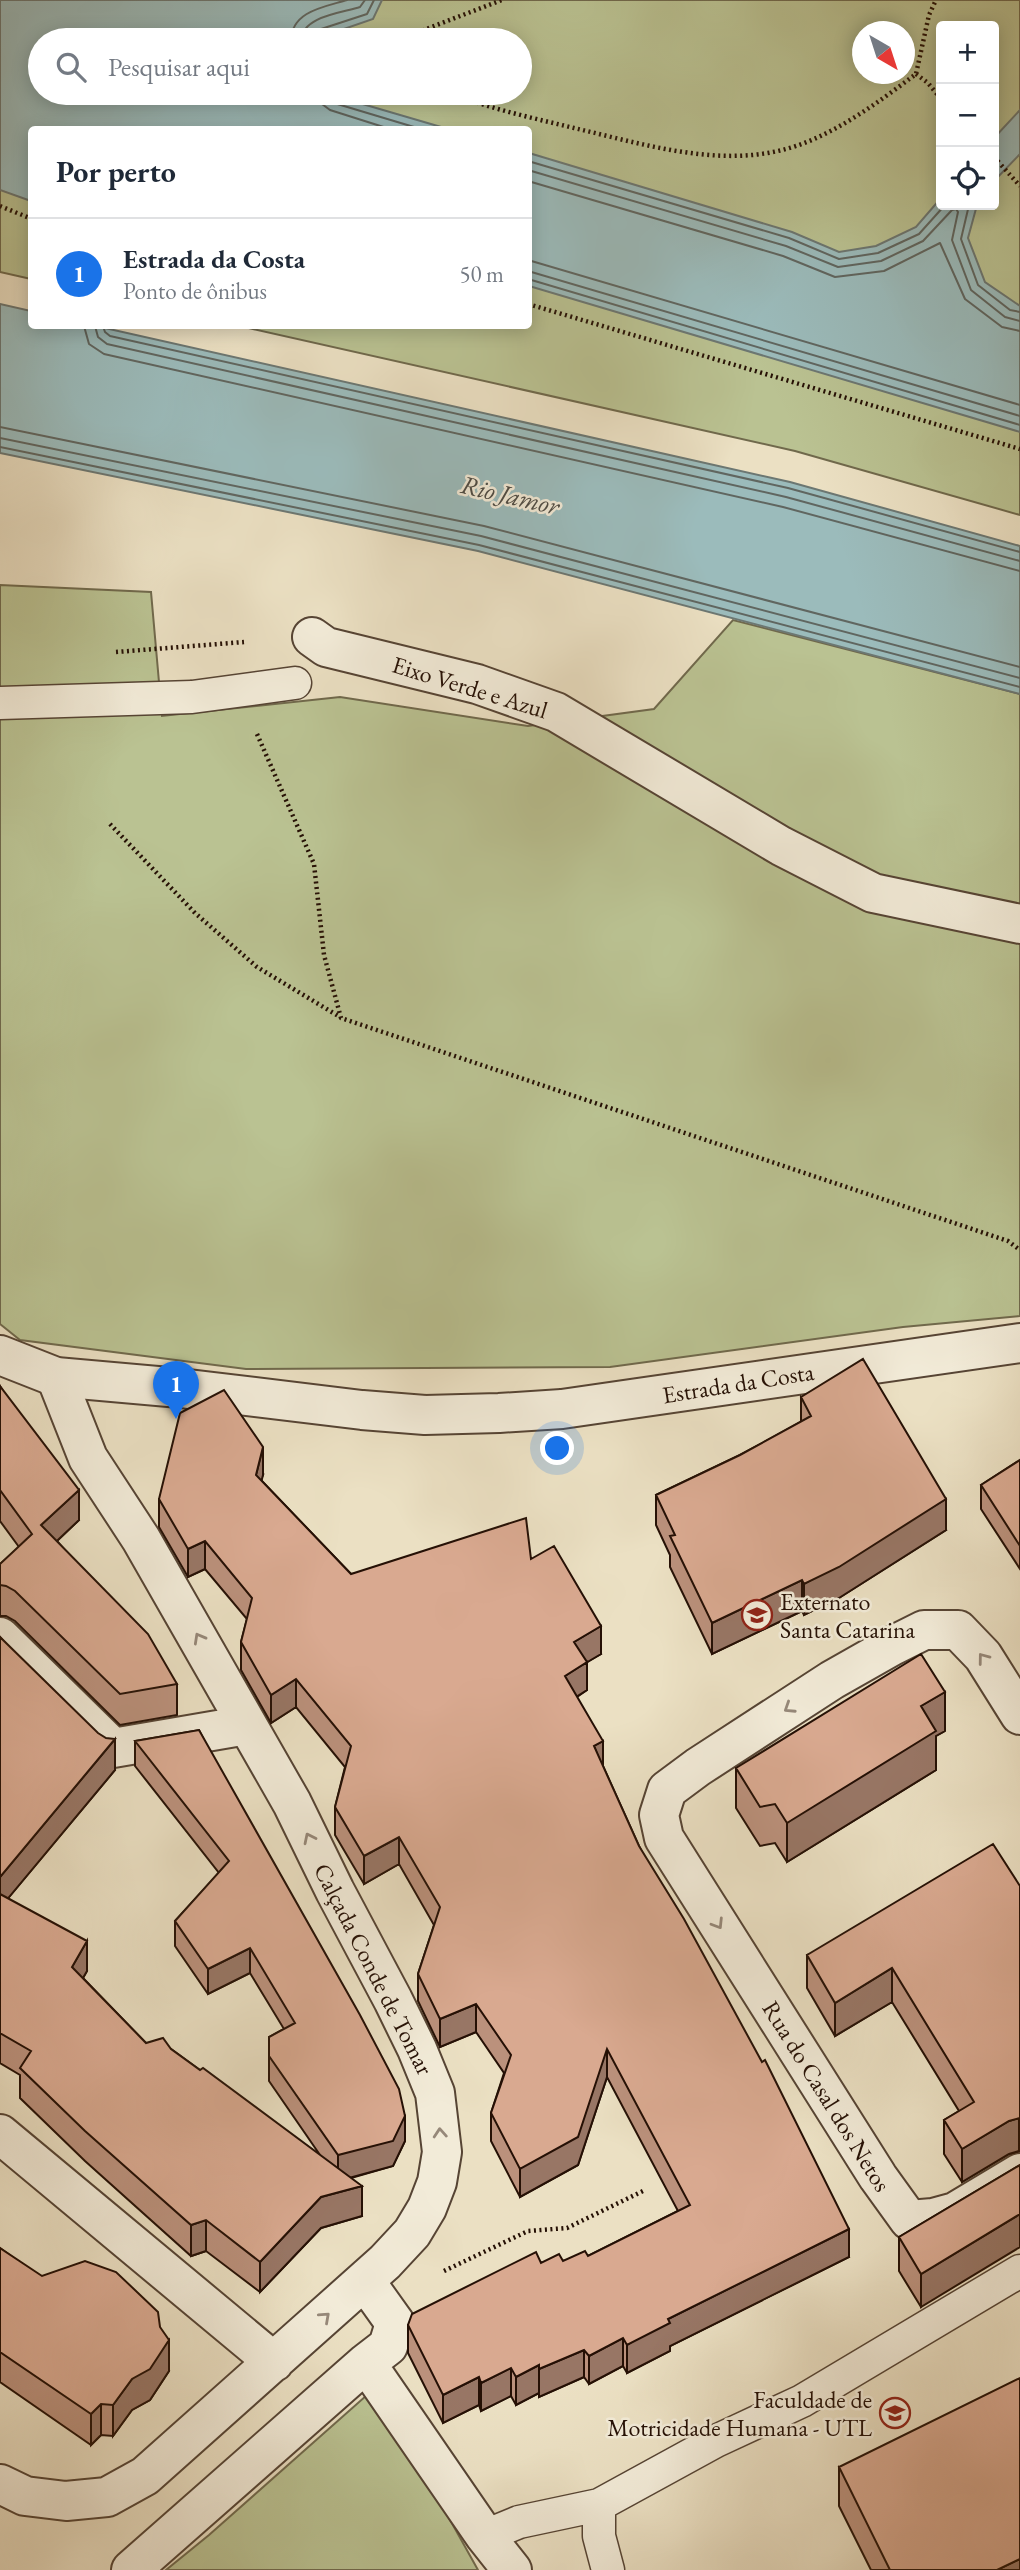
<!DOCTYPE html>
<html lang="pt">
<head>
<meta charset="utf-8">
<style>
	body { margin:0; font-family:"EB Garamond",serif; background:#f6f6f7; color:#1f2937 }
	.controls { position:absolute; right:21px; top:21px; display:grid; overflow:hidden; border-radius:7px; box-shadow:0 4px 18px #0003 }
	.controls button { width:63px; height:63px; display:grid; place-items:center; padding:0; border:0; border-bottom:2px solid #e0e1e3; background:#fff; color:#1f2937; font:35px sans-serif }
	.compass { position:absolute; left:852px; top:21px; width:63px; height:63px; border-radius:50%; background:#fff; box-shadow:0 4px 18px #0003; rotate:141deg }
	.you { position:absolute; left:558px; top:1449px; width:24px; height:24px; margin:-18px; border:5px solid #fff; border-radius:50%; background:#1a73e8; box-shadow:0 0 0 10px #1a73e833 }
	.badge { display:grid; place-items:center; width:46px; height:46px; border-radius:50%; background:#1a73e8; color:#fff; font-size:23px; font-weight:700 }
	.pin { position:absolute; translate:-50% -58px; filter:drop-shadow(0 2px 4px #0008) }
	.pin::after { content:''; position:absolute; top:37px; width:24px; height:21px; background:inherit; clip-path:polygon(0 0,100% 0,50% 100%) }
	.list { margin:0; padding:0; list-style:none }
	h2 { display:flex; justify-content:space-between; align-items:center; height:91px; margin:0; padding:0 28px; font-size:30px }
	h2 small { font-size:23px; font-weight:400; color:#747a83 }
	.list li { display:grid; grid-template-columns:46px 1fr auto; gap:21px; align-items:center; box-sizing:border-box; height:112px; padding:0 28px; border-top:2px solid #e0e1e3 }
	.list b { display:block; font-size:26px; white-space:nowrap }
	.list p { margin:0; font-size:23px; white-space:nowrap; color:#747a83 }
	.list em { font-size:23px; font-style:normal; color:#747a83 }
	.icon { flex:none; width:38px; height:38px; fill:none; stroke:currentColor; stroke-width:2; stroke-linecap:round; stroke-linejoin:round }
	.map { position:relative; flex:none; width:1020px; height:2570px; overflow:hidden }
	.search { position:absolute; background:#fff; box-shadow:0 4px 18px #0003; left:28px; top:28px; width:504px; height:77px; display:flex; align-items:center; gap:18px; box-sizing:border-box; padding:0 24px; border-radius:38px; color:#747a83; font-size:26px }
	.panel { position:absolute; background:#fff; box-shadow:0 4px 18px #0003; left:28px; top:126px; width:504px; height:203px; border-radius:7px }
	.map>svg:first-child { display:block }
	.green { fill:#bac292; stroke:#70694c; stroke-width:2; fill-rule:evenodd }
	.water { fill:#9bbbbb; stroke:#6c7772; stroke-width:2 }
	.lines { fill:none; stroke-linecap:round; stroke-linejoin:round }
	.shore { stroke:#606660; stroke-width:2 }
	.service-casing { stroke:#564434; stroke-width:35 }
	.pedestrian-casing { stroke:#564434; stroke-width:42 }
	.minor-casing { stroke:#564434; stroke-width:42 }
	.tertiary-casing { stroke:#564434; stroke-width:42 }
	.path { stroke:#251005; stroke-width:4.5; stroke-dasharray:2 3.5; stroke-linecap:butt }
	.service { stroke:#f2ebd8; stroke-width:32 }
	.pedestrian { stroke:#f2ebd8; stroke-width:38 }
	.minor { stroke:#f2ebd8; stroke-width:38 }
	.tertiary { stroke:#f2ebd8; stroke-width:38 }
	.wall { fill:#bb917c; stroke:#251005; stroke-width:2 }
	.shaded-wall { fill:#987665; stroke:#251005; stroke-width:2 }
	.building { fill:#d9a990; stroke:#251005; stroke-width:2 }
	.oneway { stroke:#968879 }
	.labels { text-anchor:middle; dominant-baseline:central; stroke-width:5; stroke-linejoin:round; paint-order:stroke }
	.street-label { font-size:24px; fill:#251005; stroke:#f2ebd8 }
	.poi-label { font-size:24px; fill:#251005; stroke:#f2ebd8; text-anchor:start }
	.water-label { font-size:26px; font-style:italic; fill:#4e4c45; stroke:#f2ebd8 }
</style>
</head>
<body>
<div class="map">
<svg width="1020" height="2570" viewBox="0 0 1020 2570">
	<rect width="100%" height="100%" fill="#ebe0c3"/>
	<filter id="stains"><feTurbulence type="fractalNoise" baseFrequency=".00286" numOctaves="4"/><feColorMatrix values="0 0 0 0 .2 0 0 0 0 .09 0 0 0 0 .02 0 0 0 .5 -.17"/></filter>
	<radialGradient id="worn" r=".72"><stop offset=".6" stop-color="#630" stop-opacity="0"/><stop offset="1" stop-color="#630" stop-opacity=".3"/></radialGradient>
	<path class="green" d="M0,0h1020v515l-225,-64 -555,-125h288v-196h-496l-1,149 -31,-7zM941,26h53v179h-53zM862,32h42v42h-42zM40,40h480v53h-480z
		M0,585l151,7 11,124 178,-19 188,29 126,-17 79,-89 287,74v622l-117,11 -293,40 -364,2 -226,-29 -20,-16z
		M376,2387l102,183h-312l43,-35z"/>
	<path class="water" d="M0,0h382l-9,19 -61,21h-272v53h285l123,36 -416,1 -1,71 -31,-11z
		M1020,110v44l-26,27v-43z
		M529,153l263,79 47,20 37,-6 40,-19 25,-29v7h36l-9,33 17,44 35,24v126l-491,-146z
		M0,304l31,7 1,15h64l694,156 230,64v148l-542,-143 -478,-98z"/>
	<g class="lines">
		<path class="shore" d="M291,40c1,-29 33,-33 56,-40
			M301,40c2,-24 40,-27 59,-33l5,-7
			M310,40l1,-5 4,-4 52,-17 7,-14
			M320,93l2,11 8,6 63,20
			M328,93l1,6 5,4 90,27
			M528,161l261,77 50,21 39,-6 41,-19 26,-29
			M528,170l258,76 52,21 43,-6 42,-20 29,-31 4,-1 2,3 -6,28 19,50 34,27 15,4
			M528,181l255,75 52,21 49,-6 56,-28 25,56 37,28 18,4
			M969,205l-8,34 17,46 32,25 10,2
			M528,260l492,145
			M528,271l492,145
			M528,279l492,146
			M84,326l5,18 15,10 679,153 237,64
			M95,326l3,11 9,7 679,153 234,64
			M103,326l2,6 5,4 678,152 232,64
			M0,427l484,99 536,141
			M0,438l481,98 539,142
			M0,447l479,98 541,142"/>
		<g class="service-casing">
			<path id="service" d="M0,703l192,-6 103,-14
				M485,2536l34,-14 80,-17
				M608,2570l-9,-34v-31l117,-64 86,-40 218,-130"/>
		</g>
		<g class="pedestrian-casing">
			<path id="pedestrian" d="M312,637l14,10 151,37 79,28 225,134 92,47 147,31"/>
		</g>
		<g class="minor-casing">
			<path id="minor" d="M0,1637l113,111 134,-23
				M1020,1715l-37,-59 -25,-26h-34l-32,16 -60,34 -134,87 -31,23 -8,25 5,23 214,339 31,43 24,-2 22,-6 65,-39
				M0,2134l274,228
				M365,2281l30,42 -7,23 -22,17 119,173 27,34
				M0,2484l25,12 41,5 41,-4 38,-21 240,-214 27,-29 15,-25 10,-26 5,-30 -7,-59 -18,-44 -24,-49 -58,-109 -43,-88 -151,-264 -53,-81 -32,-81
				M131,2570l235,-207"/>
		</g>
		<g class="tertiary-casing">
			<path id="tertiary" d="M0,1355l56,22 124,11 182,22 63,5 74,-2 63,-4 76,-11 382,-55"/>
		</g>
		<path class="path" d="M409,40l12,-9 81,-31
			M916,74l12,9 13,16
			M451,93c39,16 82,25 123,35 65,15 137,38 204,23 50,-11 98,-47 138,-77l13,-59 7,-15
			M994,157l26,29
			M0,206l32,13
			M528,304l492,145
			M116,652l128,-10
			M257,734l57,130 10,91 17,63 667,223 12,9
			M110,824l85,89 62,54 83,50
			M444,2271l84,-40 39,-3 76,-37"/>
		<use href="#service" class="service"/>
		<use href="#pedestrian" class="pedestrian"/>
		<use href="#minor" class="minor"/>
		<use href="#tertiary" class="tertiary"/>
	</g>
	<path class="wall" d="M0,1386l79,134 -22,21 120,143v31l-57,10 -105,-104 -9,-5h-6v-52l19,-17 -19,-26z
		M801,1397l145,133 -107,68 -35,17 -2,-4 -90,43 -42,-87v-12l-14,-30v-30l84,-40 61,-33z
		M1020,1460v109l-39,-60v-24z
		M263,1475l-2,5 90,94 180,-15 70,95 -14,8v28l-10,7 26,69 36,80 210,411 -179,89v5l-43,22 -4,-7 -34,18 -5,-7 -45,20v-4l-23,12 -5,-9 -30,15 -2,-6 -36,18 -35,-70v-28l133,-62 22,-2 25,-5 90,-45 -71,-134 -29,88 -58,32 -29,-56v-28l13,-40 -28,-41 -36,15 -22,-46v-27l16,-49 -35,-61 -35,20 -29,-49v-28l10,-40 -49,-60 -25,16 -30,-53v-28l6,-23 -42,-50 -17,8 -29,-50v-28z
		M0,1637l115,133 -107,128 79,73 -4,7 63,65 25,6 29,21 120,85 -51,-74v-44l15,-8 -34,-56 -42,21 -33,-48v-25l44,-48 -84,-107v-25l64,-11 206,411 -12,25 -42,12 11,38 -41,12 -61,64 -54,-41 -15,5 -106,-95 -65,-63v-23l-20,-12z
		M945,1731l-9,5v34l-149,92 -12,-19 -15,3 -24,-38v-40z
		M1020,1886v265l-11,3 -47,28 -18,-28v-34l15,-9 -67,-109 -57,34 -28,-48v-33z
		M1020,2165l-99,142 -22,-36v-34z
		M0,2248l169,123 -19,29 -18,10 -19,26 -12,-1 -10,10 -91,-63z
		M839,2467l181,103h-149l-32,-64z"/>
	<path class="shaded-wall" d="M263,1447v28l-7,28v-28z
		M79,1490v30l-38,36v-31z
		M946,1499v31l-107,68 -35,17v-31z
		M205,1541v28l-17,8v-28z
		M802,1580v31l-90,43v-31z
		M601,1626v28l-27,16v-28z
		M587,1662v28l-22,14v-28z
		M296,1679v28l-25,16v-28z
		M945,1692v39l-9,5v34l-149,92v-39l134,-117z
		M115,1739v31l-115,138v-31z
		M603,1741v28l-9,-23z
		M399,1837v27l-35,20v-28z
		M87,1941v30l-15,26v-30z
		M250,1948v25l-42,21v-25z
		M892,1968v34l-57,34v-33z
		M476,2004v28l-36,15v-28z
		M607,2049v28l-29,88 -58,32v-28z
		M405,2116v25l-12,25 -55,15v-26z
		M1019,2118v33l-10,3 -47,28v-33l47,-28z
		M362,2186v30l-41,12 -61,64v-30l61,-65z
		M1020,2214v33l-99,60v-33z
		M206,2220v31l-15,5v-31z
		M849,2229v28l-179,89v5l-43,22v-28l41,-26z
		M623,2338v28l-34,18v-28z
		M169,2340v31l-19,29 -18,10 -19,26v-31l19,-26z
		M584,2350v27l-45,20v-28z
		M539,2365v28l-23,12v-28z
		M511,2368v28l-30,15v-28z
		M479,2377v28l-36,18v-28z
		M101,2404v31l-10,10v-31z
		M1020,2559v11h-23z"/>
	<path class="building" d="M863,1359l83,140 -107,68 -35,17 -2,-4 -90,43 -42,-87 5,-1 -19,-40 84,-40 71,-39 -10,-19z
		M0,1386l79,104 -38,35 107,109 29,50 -57,10 -105,-103 -9,-5 -6,-1v-21l32,-30 -32,-44z
		M224,1390l39,57 -7,28 95,99 175,-56 5,41 23,-13 47,80 -27,16 13,20 -22,14 38,65 -9,5 45,100 45,73 78,143 3,-2 84,169 -181,90 2,4 -43,22 -4,-7 -34,18 -5,-6 -45,19v-4l-23,12 -5,-9 -30,15 -2,-6 -36,18 -35,-70 4,-11 124,-62 5,11 18,-9 4,7 22,-10 3,5 102,-51 -83,-156 -29,88 -58,32 -29,-56 20,-58 -35,-51 -36,15 -22,-45 22,-67 -41,-70 -35,19 -29,-49 16,-61 -55,-67 -25,16 -30,-53 11,-44 -47,-57 -17,8 -29,-50 21,-86z
		M1020,1460v86l-39,-61z
		M0,1637l98,96 8,5 9,1 -115,138z
		M921,1654l24,38 -24,14 15,25 -149,92 -12,-19 -15,3 -24,-39z
		M199,1730l161,285 39,74 6,27 -12,25 -55,14 -69,-99v-19l26,-14 -45,-75 -42,21 -33,-48 54,-60 -94,-120z
		M993,1844l27,42v232l-11,3 -47,28 -18,-29 30,-18 -82,-134 -57,35 -28,-48z
		M0,1894l87,47 -15,26 74,76 17,-5 8,11 29,21 3,-2 159,118 -41,11 -61,65 -54,-42 -15,5 -106,-94 -65,-63 11,-17 -31,-18z
		M1020,2165v49l-99,60 -22,-37z
		M0,2248l42,28 43,-15 31,11 42,40 2,15 9,13 -19,29 -18,10 -19,26 -12,-1 -10,10 -91,-62z
		M1020,2378v181l-23,11h-107l-51,-103z"/>
	<defs><path id="oneway-chevron" d="M-2-3.5L2.5 0L-2 3.5" fill="none" stroke-width="1.6" stroke-linecap="round" stroke-linejoin="round" transform="scale(1.75)"/></defs>
	<g class="oneway">
		<use href="#oneway-chevron" transform="translate(199 1638) rotate(-119)"/>
		<use href="#oneway-chevron" transform="translate(983 1658) rotate(-127)"/>
		<use href="#oneway-chevron" transform="translate(789 1708) rotate(147)"/>
		<use href="#oneway-chevron" transform="translate(309 1838) rotate(-116)"/>
		<use href="#oneway-chevron" transform="translate(718 1924) rotate(58)"/>
		<use href="#oneway-chevron" transform="translate(440 2133) rotate(-94)"/>
		<use href="#oneway-chevron" transform="translate(325 2317) rotate(-42)"/>
	</g>
	<defs>
		<g id="school-ring" transform="scale(1.575)"><circle r="9.5" fill="#f2ebd8" stroke="#8f2418" stroke-width="1.5"/><path d="M0-5L7-2L0 1L-7-2ZM-4 1L0 2.5L4 1V4Q0 6-4 4Z" fill="#8f2418"/></g>
		<g id="university-ring" transform="scale(1.575)"><circle r="9.5" fill="#f2ebd8" stroke="#8f2418" stroke-width="1.5"/><path d="M0-5L7-2L0 1L-7-2ZM-4 1L0 2.5L4 1V4Q0 6-4 4Z" fill="#8f2418"/></g>
	</defs>
	<g fill-rule="evenodd">
		<use href="#school-ring" x="757" y="1615"/>
		<use href="#university-ring" x="895" y="2413"/>
	</g>
	<g class="labels">
		<g class="street-label">
			<text transform="translate(470 687) rotate(17)">Eixo Verde e Azul</text>
			<text transform="translate(738 1383) rotate(-9)">Estrada da Costa</text>
			<text transform="translate(374 1969) rotate(63)">Calçada Conde de Tomar</text>
			<text transform="translate(827 2096) rotate(58)">Rua do Casal dos Netos</text>
		</g>
		<g class="poi-label">
			<text x="780" y="1601">Externato<tspan x="780" dy="28">Santa Catarina</tspan></text>
			<text x="872" y="2399" text-anchor="end">Faculdade de<tspan x="872" dy="28">Motricidade Humana - UTL</tspan></text>
		</g>
		<g class="water-label">
			<text transform="translate(510 495) rotate(13)">Rio Jamor</text>
		</g>
	</g>
	<rect width="100%" height="100%" filter="url(#stains)"/>
	<rect width="100%" height="100%" fill="url(#worn)"/>
</svg>
<div class="controls">
<button>+</button>
<button>−</button>
<button><svg class="icon" aria-label="locate" viewBox="0 0 24 24"><circle cx="12" cy="12" r="6"/><path d="M12 2v4M12 18v4M2 12h4M18 12h4"/></svg></button>
</div>
<svg class="compass" viewBox="-18 -18 36 36"><path d="M0-13l5 13h-10z" fill="#e53935"/><path d="M0 13l5-13h-10z" fill="#747a83"/></svg>
<div class="you"></div>
<div class="pin badge" style="left:176px;top:1419px">1</div>
<div class="search"><svg class="icon" aria-label="search" viewBox="0 0 24 24"><circle cx="10" cy="10" r="6"/><path d="M15 15l6 6"/></svg>Pesquisar aqui</div>
<section class="panel">
<h2>Por perto<small></small></h2>
<ul class="list">
<li><span class="badge">1</span><div><b>Estrada da Costa</b><p>Ponto de ônibus</p></div><em>50 m</em></li>
</ul>
</section>
</div>
</body>
</html>
